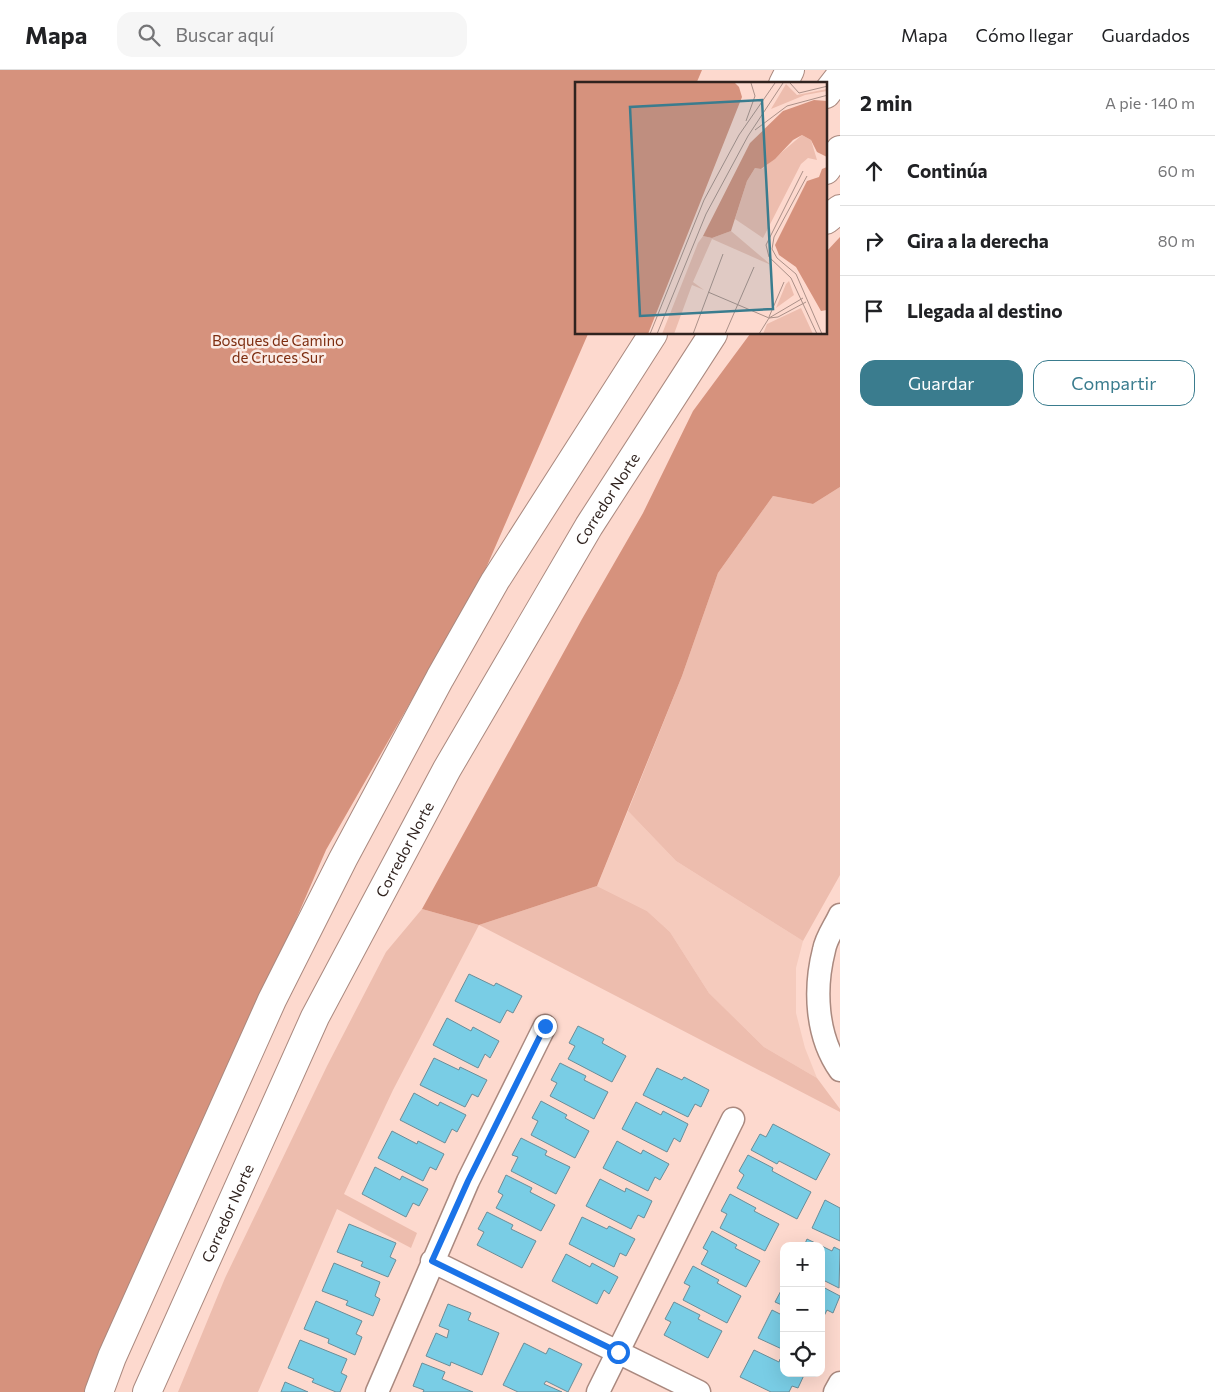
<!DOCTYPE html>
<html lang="es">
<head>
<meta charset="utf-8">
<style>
	body { margin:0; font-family:Commissioner,sans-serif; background:#f6f6f6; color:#202124 }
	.controls { position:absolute; right:15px; bottom:15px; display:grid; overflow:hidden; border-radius:10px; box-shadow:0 5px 20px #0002 }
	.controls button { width:45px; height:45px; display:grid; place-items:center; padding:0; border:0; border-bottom:1px solid #e0e0e0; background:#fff; color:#202124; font:25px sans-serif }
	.stop { position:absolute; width:15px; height:15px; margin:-11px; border:4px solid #1a73e8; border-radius:50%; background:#fff }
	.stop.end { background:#1a73e8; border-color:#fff; box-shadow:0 1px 5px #0008 }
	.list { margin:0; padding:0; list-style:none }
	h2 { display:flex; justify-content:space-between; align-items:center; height:65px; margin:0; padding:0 20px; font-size:21px }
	h2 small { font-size:16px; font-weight:400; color:#757577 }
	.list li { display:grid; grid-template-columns:32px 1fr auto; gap:15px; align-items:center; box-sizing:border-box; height:70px; padding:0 20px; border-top:1px solid #e0e0e0 }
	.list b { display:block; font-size:19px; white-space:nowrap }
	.list em { font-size:16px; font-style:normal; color:#757577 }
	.actions { display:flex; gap:10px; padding:15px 20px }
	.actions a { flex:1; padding:11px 0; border:1px solid #3a7c8e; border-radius:15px; text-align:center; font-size:18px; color:#3a7c8e }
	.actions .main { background:#3a7c8e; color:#fff }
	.icon { flex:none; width:28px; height:28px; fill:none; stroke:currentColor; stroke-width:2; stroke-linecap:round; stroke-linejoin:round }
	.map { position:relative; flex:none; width:840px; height:1322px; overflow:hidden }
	header { display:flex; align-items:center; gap:30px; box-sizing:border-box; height:70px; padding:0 25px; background:#fff; border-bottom:1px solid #e0e0e0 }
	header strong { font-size:24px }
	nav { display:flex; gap:28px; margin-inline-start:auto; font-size:18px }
	.search { width:350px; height:45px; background:#f6f6f6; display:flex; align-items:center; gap:12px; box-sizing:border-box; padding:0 18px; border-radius:15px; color:#757577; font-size:19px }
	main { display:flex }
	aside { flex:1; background:#fff }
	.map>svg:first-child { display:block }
	.built { fill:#f5cbbd }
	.green { fill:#edbdae }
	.forest { fill:#d6927d }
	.building { fill:#79cde5; stroke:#6a8d98 }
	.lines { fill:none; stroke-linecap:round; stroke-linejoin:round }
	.minor-casing { stroke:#aa897f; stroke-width:25 }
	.motorway-casing { stroke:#aa897f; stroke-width:30 }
	.minor { stroke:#fff; stroke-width:22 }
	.motorway { stroke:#fff; stroke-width:28 }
	.route { stroke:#1a73e8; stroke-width:6 }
	.labels { text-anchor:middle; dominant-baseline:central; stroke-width:5; stroke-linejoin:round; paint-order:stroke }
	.park-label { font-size:15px; fill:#7d2d10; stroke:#fbece7 }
	.street-label { font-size:15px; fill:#30231f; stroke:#fbece7 }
	.inset-road { fill:none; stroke:#ab9088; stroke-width:1 }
	.view { fill:#3a7c8e; fill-opacity:0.15; stroke:#3a7c8e; stroke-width:2.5 }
	.inset-edge { fill:none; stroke:#30231f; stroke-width:2.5 }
</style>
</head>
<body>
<header>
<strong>Mapa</strong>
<div class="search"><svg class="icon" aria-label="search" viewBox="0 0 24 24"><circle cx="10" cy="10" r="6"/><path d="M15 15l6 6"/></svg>Buscar aquí</div>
<nav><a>Mapa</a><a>Cómo llegar</a><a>Guardados</a></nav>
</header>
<main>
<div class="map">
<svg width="840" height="1322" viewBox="0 0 840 1322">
	<rect width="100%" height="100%" fill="#fdd9ce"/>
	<path class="built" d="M628,741l48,50 127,80 -7,27v45l9,35 12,30 -53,-31 -55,-54 -39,-61 -23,-21 -50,-25z"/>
	<path class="green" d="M840,417v388l-37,66 -127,-80 -48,-50 54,-135 36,-103 55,-77 40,8z
		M597,816l50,25 23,21 39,61 55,54 53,31 23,31v3l-361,-187 -86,165 -49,104 73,39 -6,15 -74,-39 -79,183h-80l47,-114 102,-212 59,-114 36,-43 57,16z"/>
	<path class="forest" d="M0,0h702l-6,14h-120v250h12l-105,241 -157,275 -234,542h-92z
		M840,167v250l-27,17 -40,-8 -55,77 -36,103 -85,210 -118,39 -57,-16 160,-290 61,-106 50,-102 57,-77h76v-82z"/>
	<path class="building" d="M469,904l25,12 2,-3 26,13 -9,17 -6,-3 -7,13 -45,-22z
		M447,948l24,13 2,-4 26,14 -9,17 -5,-4 -7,14 -45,-23z
		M578,956l26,13 -2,4 24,13 -14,26 -44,-23 7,-13 -6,-3z
		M434,988l25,12 1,-3 27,13 -9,17 -6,-3 -7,13 -45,-22z
		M560,993l26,13 -2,4 24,12 -14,27 -44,-23 7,-13 -6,-3z
		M657,998l25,12 2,-3 25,13 -8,17 -6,-3 -7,13 -45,-22z
		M414,1023l24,13 2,-4 26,13 -9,17 -5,-3 -7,14 -45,-23z
		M541,1031l26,14 -2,3 24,13 -14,27 -44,-23 7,-14 -6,-3z
		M636,1032l25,13 2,-4 25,13 -8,18 -6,-4 -7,14 -45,-23z
		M773,1054l57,30 -14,26 -37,-19 -2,3 -26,-14 9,-16 6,3z
		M392,1061l25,13 1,-3 26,13 -8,16 -6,-3 -7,14 -45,-23z
		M521,1068l26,13 -2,4 25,12 -14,27 -45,-23 7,-14 -6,-2z
		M617,1071l24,13 2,-4 26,14 -9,16 -5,-3 -7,14 -45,-23z
		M748,1085l25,13 -1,3 39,21 -14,27 -60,-31 7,-13 -5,-4z
		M375,1097l25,13 2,-4 26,13 -9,17 -6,-3 -7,14 -44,-23z
		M506,1105l26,13 -2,4 25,13 -14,26 -45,-23 7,-13 -5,-3z
		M600,1109l25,13 1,-4 26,13 -8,17 -6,-3 -7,14 -45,-23z
		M730,1124l26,14 -2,3 25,13 -14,27 -45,-23 7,-14 -6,-3z
		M825,1130l15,8v33l-28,-13z
		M487,1142l26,13 -2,4 25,12 -14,27 -45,-23 7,-13 -6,-3z
		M582,1147l25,12 2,-3 26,13 -9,17 -6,-3 -6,14 -45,-23z
		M349,1154l47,19 -6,14 6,3 -8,17 -27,-11 2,-4 -26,-10z
		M712,1161l25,14 -2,3 25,13 -14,26 -45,-23 7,-13 -5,-3z
		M807,1169l25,12 2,-4 6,3 -1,38 -18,-9v-33h-17z
		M566,1184l24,13 2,-4 26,14 -9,17 -5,-4 -7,14 -45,-23z
		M334,1193l46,19 -5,14 5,3 -7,17 -27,-11 2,-4 -26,-10z
		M693,1196l26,14 -2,3 24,13 -14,27 -44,-23 7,-14 -6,-3z
		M784,1215v21l-9,-4z
		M821,1216l19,10 -7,17 -6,-3 -6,12z
		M316,1231l46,20 -6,13 6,3 -7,18 -27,-12 1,-4 -25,-10z
		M674,1232l26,13 -2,4 24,12 -14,27 -44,-23 7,-13 -6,-3z
		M448,1234l23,9 -3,7 31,13 -17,42 -31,-13 -1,4 -24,-10 10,-23 11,5 2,-8 -10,-4z
		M772,1240l12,6v34l-26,-12z
		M300,1270l47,19 -6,14 6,3 -7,16h-4l-24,-10 2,-3 -26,-11z
		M524,1273l22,11 3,-6 33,16 -14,28 -22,-11 -2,3 18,8h-44l-15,-7z
		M754,1280l25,12 1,-3 4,2v12h21l-7,15 -6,-2 -3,6h-18l-31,-15z
		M422,1293l23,9 -3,7 31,13h-50l1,-2 -11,-4z
		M285,1312l23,10h-27z"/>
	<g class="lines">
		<g class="minor-casing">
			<path id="minor" d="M840,845c-5,11 -14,23 -16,35 -10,39 -8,86 16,120
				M432,1191l267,131
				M377,1322l91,-211 77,-155
				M598,1322l135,-273
				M835,1322l5,-9"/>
		</g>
		<g class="motorway-casing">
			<g id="motorway">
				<path d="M783,14l7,-14"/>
				<path d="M826,24l14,-18"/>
				<path d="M826,100l14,-20"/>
				<path d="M826,150l14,-11"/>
				<path d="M99,1322l13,-35 160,-357 71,-141 97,-181 55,-97 158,-247"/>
				<path id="s1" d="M147,1322l168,-375 132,-248 142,-243 124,-192"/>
			</g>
		</g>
		<use href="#minor" class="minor"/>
		<use href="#motorway" class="motorway"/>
	</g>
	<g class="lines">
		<path class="route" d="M545,956l-77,155 -36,80 186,91"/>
	</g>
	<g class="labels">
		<g class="park-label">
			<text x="278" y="270">Bosques de Camino<tspan x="278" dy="17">de Cruces Sur</tspan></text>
		</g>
		<g class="street-label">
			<text stroke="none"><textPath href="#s1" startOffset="1006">Corredor Norte</textPath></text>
			<text stroke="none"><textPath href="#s1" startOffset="601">Corredor Norte</textPath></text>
			<text stroke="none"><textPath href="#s1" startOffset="196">Corredor Norte</textPath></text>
		</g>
	</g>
	<g transform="translate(575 12)">
		<rect width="252" height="252" fill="#fdd9ce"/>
		<path d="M211,2l11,11 30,-6v2l-22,4 -34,14zM227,53l9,5 6,20 -9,-2 -7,6 -38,74 -28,-19 12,-38 8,-13 7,1zM156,149l40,34 -59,-26 -19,43 11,8 -12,-5 -18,49h-12l36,-91 5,-7 9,2zM214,199l5,14 -18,13 10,-24zM226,226l12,26h-50l4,-10z" fill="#edbdae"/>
		<path d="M0,1h160l4,4 3,10 -94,237h-73zM239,18l13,1v56l-10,-5 -6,-12 -9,-5 -9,5 -18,19 -14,10 -6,-1 -8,13 -16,50 -19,7 -9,-2 47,-93 33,-32zM252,85v143l-6,1 -25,-44 -17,-12 -4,-10 32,-64 12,-4 3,-8z" fill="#d6927d"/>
		<path class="inset-road" d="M215,1l9,10 29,-7M171,39l9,-25 -4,-13M180,48l32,-24 41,-11M228,89l-37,74 3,12 22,21 26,56M232,94l-33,61 -2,12 5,9 19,16 26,60M133,210l61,26 9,-1 28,-15M194,235l15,-35M75,252l54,-134 35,-65 36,-52M82,252l49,-120 42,-78 35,-53M118,252l30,-80M150,252l29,-67M184,252l10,-16 34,-20"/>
		<path class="view" d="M187,18l11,209 -133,7 -10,-209z"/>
		<rect width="252" height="252" class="inset-edge"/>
	</g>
</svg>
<div class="controls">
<button>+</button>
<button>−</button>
<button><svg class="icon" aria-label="locate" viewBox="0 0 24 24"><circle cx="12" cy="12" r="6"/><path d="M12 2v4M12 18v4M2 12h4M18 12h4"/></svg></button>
</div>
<div class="stop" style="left:618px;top:1282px"></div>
<div class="stop end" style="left:545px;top:956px"></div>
</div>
<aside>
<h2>2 min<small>A pie · 140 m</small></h2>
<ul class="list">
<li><svg class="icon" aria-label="ahead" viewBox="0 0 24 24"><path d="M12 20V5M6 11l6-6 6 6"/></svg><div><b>Continúa</b></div><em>60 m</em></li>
<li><svg class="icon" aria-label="right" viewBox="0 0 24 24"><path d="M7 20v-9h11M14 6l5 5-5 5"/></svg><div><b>Gira a la derecha</b></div><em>80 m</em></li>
<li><svg class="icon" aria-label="arrive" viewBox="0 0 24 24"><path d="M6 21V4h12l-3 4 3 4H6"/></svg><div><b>Llegada al destino</b></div></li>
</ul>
<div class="actions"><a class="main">Guardar</a><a>Compartir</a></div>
</aside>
</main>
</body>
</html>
